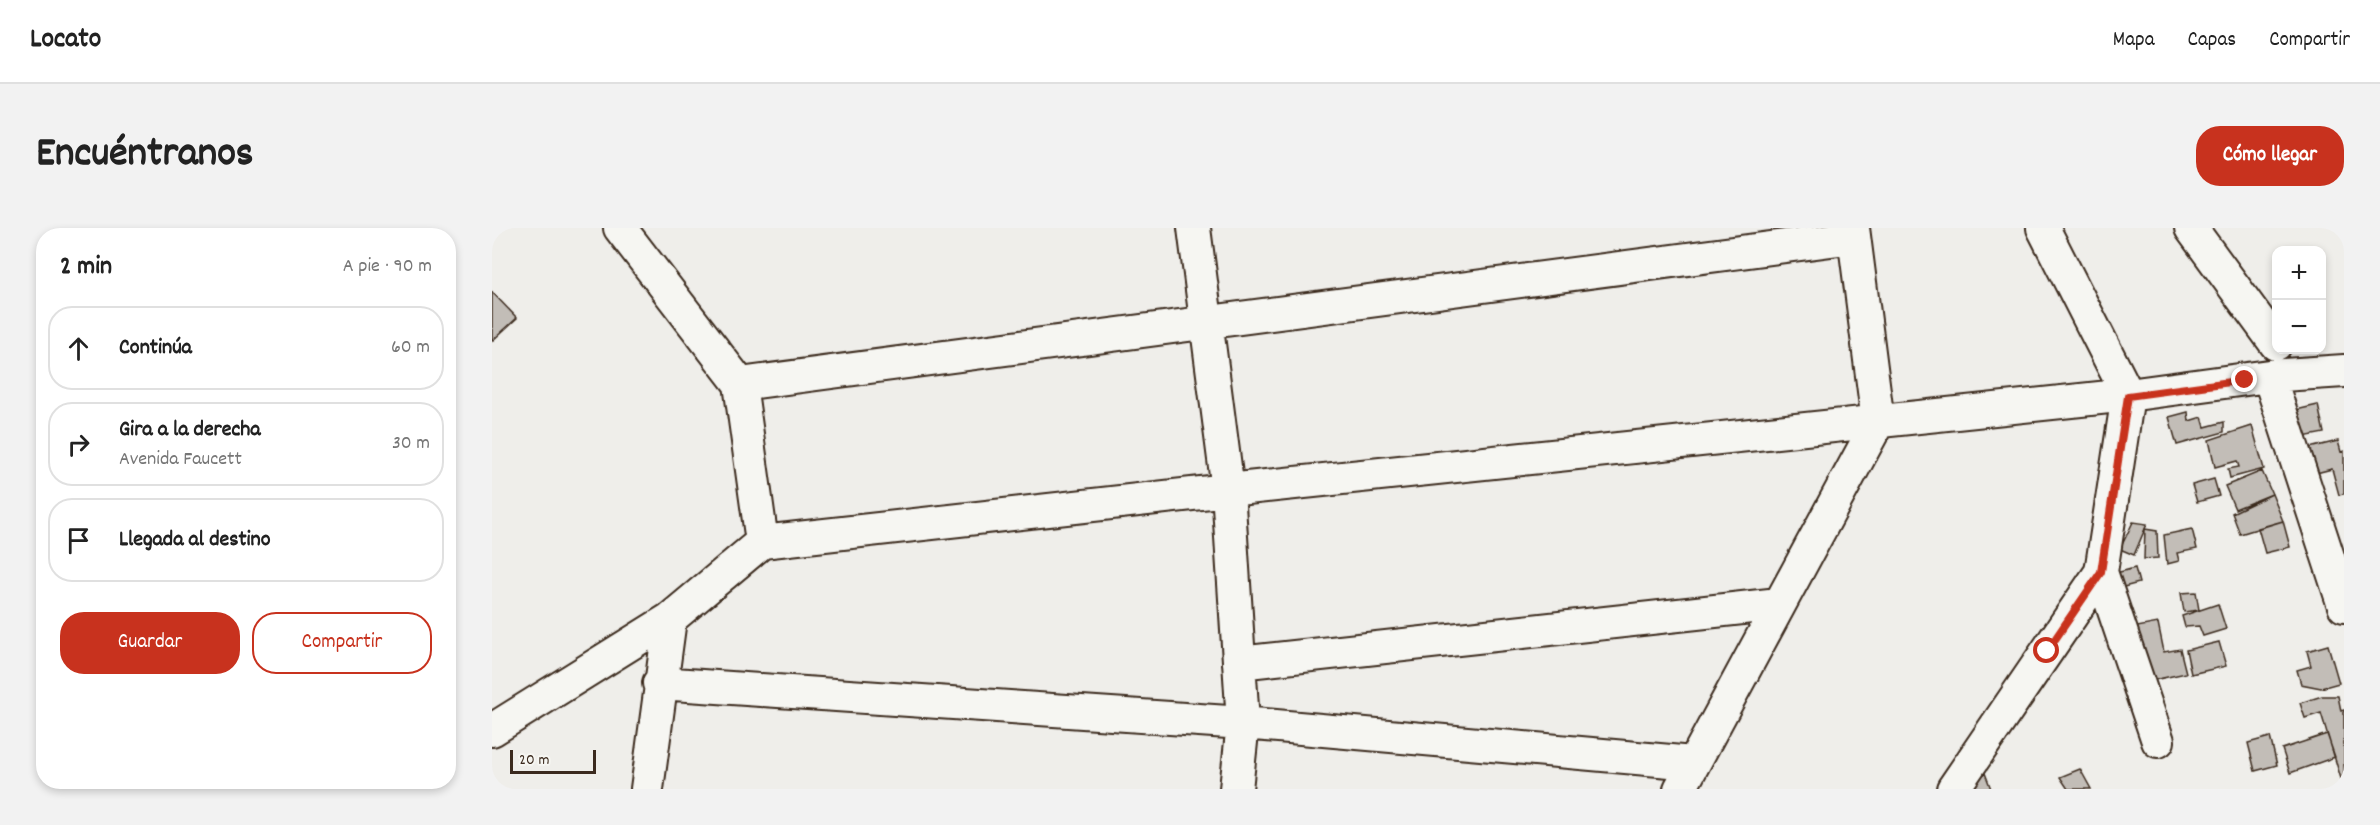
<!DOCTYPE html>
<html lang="es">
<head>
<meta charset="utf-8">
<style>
	body { margin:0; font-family:Dekko,sans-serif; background:#f2f2f2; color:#222 }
	.controls { position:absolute; right:18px; top:18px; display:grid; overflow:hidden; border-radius:12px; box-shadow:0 3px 9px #0003 }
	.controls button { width:54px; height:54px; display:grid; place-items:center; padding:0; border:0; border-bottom:2px solid #e0e0e0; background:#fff; color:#222; font:30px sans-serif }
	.scale { position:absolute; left:18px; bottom:15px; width:86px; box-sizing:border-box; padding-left:6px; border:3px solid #3b2a1e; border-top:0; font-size:16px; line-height:21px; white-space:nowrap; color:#3b2a1e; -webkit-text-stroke:4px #f6f6f2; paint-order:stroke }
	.stop { position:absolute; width:18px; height:18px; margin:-14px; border:4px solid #c8321e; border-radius:50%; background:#fff }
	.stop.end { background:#c8321e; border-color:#fff; box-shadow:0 2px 6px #0008 }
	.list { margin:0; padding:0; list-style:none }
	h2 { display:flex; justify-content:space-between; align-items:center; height:78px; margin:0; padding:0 24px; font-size:26px }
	h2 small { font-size:20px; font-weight:400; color:#767676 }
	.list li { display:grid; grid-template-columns:39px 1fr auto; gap:18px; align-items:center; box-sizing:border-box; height:84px; margin:0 12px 12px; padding:0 12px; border:2px solid #e0e0e0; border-radius:24px }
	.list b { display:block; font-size:22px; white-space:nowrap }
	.list p { margin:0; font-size:20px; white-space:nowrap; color:#767676 }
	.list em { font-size:20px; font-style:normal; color:#767676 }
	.actions { display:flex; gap:12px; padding:18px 24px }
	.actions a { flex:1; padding:14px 0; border:2px solid #c8321e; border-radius:24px; text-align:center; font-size:21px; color:#c8321e }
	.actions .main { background:#c8321e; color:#fff }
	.icon { flex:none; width:33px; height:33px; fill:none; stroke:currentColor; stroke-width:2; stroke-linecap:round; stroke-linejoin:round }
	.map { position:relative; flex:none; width:1852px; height:561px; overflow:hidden; border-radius:24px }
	header { display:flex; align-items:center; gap:36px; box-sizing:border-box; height:84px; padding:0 30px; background:#fff; border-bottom:2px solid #e0e0e0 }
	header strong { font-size:28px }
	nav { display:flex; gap:33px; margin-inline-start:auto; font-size:21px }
	.intro { display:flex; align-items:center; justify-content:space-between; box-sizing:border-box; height:144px; padding:0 36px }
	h1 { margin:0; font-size:42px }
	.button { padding:15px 27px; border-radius:24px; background:#c8321e; color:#fff; font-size:21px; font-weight:700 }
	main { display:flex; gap:36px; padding:0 36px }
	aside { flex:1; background:#fff; border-radius:24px; box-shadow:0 3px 9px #0003 }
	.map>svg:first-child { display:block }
	.building { fill:#c2bdb7; stroke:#3b2a1e; stroke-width:1.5 }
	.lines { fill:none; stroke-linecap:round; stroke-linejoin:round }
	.minor-casing { stroke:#3b2a1e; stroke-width:36 }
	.minor { stroke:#f6f6f2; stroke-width:32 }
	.route { stroke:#c8321e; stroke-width:8 }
</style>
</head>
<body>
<header>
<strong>Locato</strong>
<nav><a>Mapa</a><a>Capas</a><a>Compartir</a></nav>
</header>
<div class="intro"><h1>Encuéntranos</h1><a class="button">Cómo llegar</a></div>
<main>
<aside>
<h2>2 min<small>A pie · 90 m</small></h2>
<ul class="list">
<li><svg class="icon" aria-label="ahead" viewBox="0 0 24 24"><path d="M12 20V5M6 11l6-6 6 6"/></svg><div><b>Continúa</b></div><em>60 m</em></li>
<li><svg class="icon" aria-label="right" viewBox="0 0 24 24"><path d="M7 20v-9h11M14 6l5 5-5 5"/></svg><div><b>Gira a la derecha</b><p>Avenida Faucett</p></div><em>30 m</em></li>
<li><svg class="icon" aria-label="arrive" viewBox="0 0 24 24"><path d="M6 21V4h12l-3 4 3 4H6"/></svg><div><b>Llegada al destino</b></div></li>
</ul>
<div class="actions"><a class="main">Guardar</a><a>Compartir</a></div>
</aside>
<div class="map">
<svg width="1852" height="561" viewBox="0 0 1852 561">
	<rect width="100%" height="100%" fill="#efeeea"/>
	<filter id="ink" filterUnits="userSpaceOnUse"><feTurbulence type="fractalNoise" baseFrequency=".0167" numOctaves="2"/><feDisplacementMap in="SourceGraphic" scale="12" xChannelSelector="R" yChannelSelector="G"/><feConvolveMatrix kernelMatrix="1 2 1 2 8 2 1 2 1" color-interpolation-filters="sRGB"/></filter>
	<g filter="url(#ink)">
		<path class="building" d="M0,64l25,26 -25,23z
			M1826,177l6,28 -31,6 -6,-27z
			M1696,184l1,9 13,-4 3,10 19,-5v10l-47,13 -8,-28z
			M1760,198l12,43 -34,9 -2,-9 11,-2 -2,-6 -22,6 -6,-27z
			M1846,213l3,11 3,-1v43l-5,1 -7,-26 -20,5 -7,-25z
			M1770,243l10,23 -37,15 -10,-23z
			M1722,251l5,17 -22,6 -5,-17z
			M1780,266l11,27 -43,13 -8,-21z
			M1791,293l7,26 -25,6 -7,-25z
			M1641,294l14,2 -13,31 -14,-6z
			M1653,301l12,2 1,27 -14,1z
			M1700,301l5,20 -20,4 2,8 -12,3 -3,-29z
			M1643,340l4,15 -23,6 -4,-15z
			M1704,364l3,18 -15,2 -3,-19z
			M1726,376l8,25 -23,7 -4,-10 -14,1 -3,-11z
			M1666,395l6,29 16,-3 6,24 -37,8 -12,-54z
			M1727,414l7,24 -35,8 -5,-24z
			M1836,417l11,38 -18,5 -20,-4 -4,-14 14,-4 -4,-15z
			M1830,468h16l3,15 3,-1v71l-2,1 -21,-69 -16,5 -5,-15z
			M1835,506l8,23 -45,16 -8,-24z
			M1778,509l7,28 -22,6 -7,-28z
			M1588,541l11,20h-23l-8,-12z
			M1493,545l6,16h-22l-2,-4z"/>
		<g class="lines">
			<g class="minor-casing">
				<path id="minor" d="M128,0l120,156 22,158
					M702,0l34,262 15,233 -7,66
					M1551,0l85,167 -27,177 57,169
					M1699,0l85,116
					M1777,148l75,230
					M248,156l1114,-147
					M747,435l540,-59
					M167,455l584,40 450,40
					M0,502l178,-111 92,-77 466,-52 900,-95 141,-19 75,-5
					M155,561l23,-170
					M1188,561l198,-367 -25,-194
					M1461,561l148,-217"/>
			</g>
			<use href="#minor" class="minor"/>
		</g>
	</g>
	<g class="lines" filter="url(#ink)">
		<path class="route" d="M1555,423l54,-79 27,-176 117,-16"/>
	</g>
</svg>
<div class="controls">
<button>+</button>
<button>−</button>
</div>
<div class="scale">20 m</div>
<div class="stop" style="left:1555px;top:423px"></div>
<div class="stop end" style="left:1753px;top:152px"></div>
</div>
</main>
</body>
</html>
